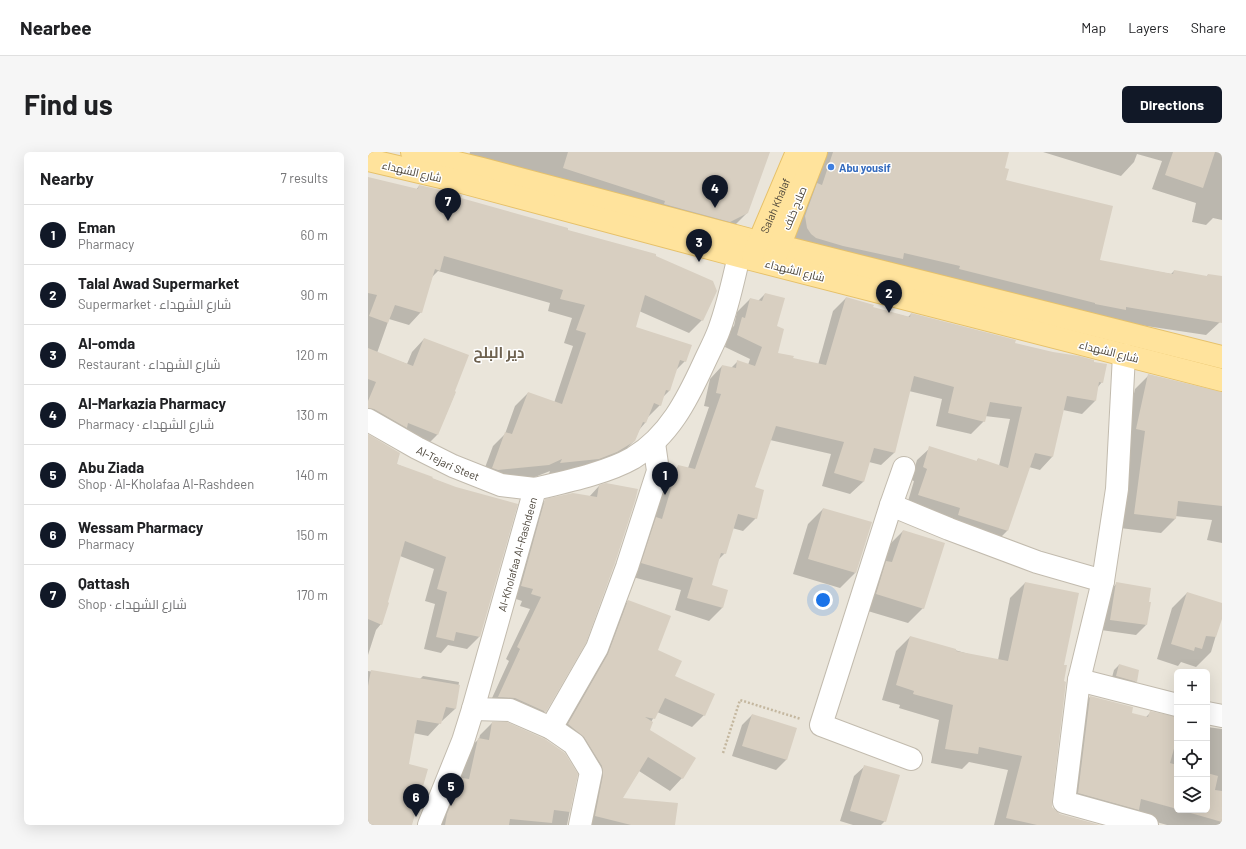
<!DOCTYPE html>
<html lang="en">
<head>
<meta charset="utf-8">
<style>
	body { margin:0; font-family:Barlow,Cairo,sans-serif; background:#f6f6f6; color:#202124 }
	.controls { position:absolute; right:12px; bottom:12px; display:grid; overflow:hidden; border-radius:6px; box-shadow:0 4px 16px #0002 }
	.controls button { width:36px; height:36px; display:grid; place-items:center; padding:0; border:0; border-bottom:1px solid #e0e0e0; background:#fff; color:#202124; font:20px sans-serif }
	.you { position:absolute; left:455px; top:448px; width:14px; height:14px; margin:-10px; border:3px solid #fff; border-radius:50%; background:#1a73e8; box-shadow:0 0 0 6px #1a73e833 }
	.badge { display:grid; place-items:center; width:26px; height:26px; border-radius:50%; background:#111827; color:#fff; font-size:13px; font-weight:700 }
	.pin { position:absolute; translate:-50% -33px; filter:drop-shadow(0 1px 2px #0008) }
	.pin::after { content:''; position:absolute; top:21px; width:14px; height:12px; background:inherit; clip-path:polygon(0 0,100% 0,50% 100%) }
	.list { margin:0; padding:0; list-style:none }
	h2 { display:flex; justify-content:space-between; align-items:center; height:52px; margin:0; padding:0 16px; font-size:17px }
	h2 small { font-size:13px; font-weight:400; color:#757577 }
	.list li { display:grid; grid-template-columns:26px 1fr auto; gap:12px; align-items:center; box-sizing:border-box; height:60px; padding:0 16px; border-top:1px solid #e0e0e0 }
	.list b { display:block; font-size:15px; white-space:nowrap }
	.list p { margin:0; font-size:13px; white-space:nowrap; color:#757577 }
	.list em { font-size:13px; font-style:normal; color:#757577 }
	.icon { flex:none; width:22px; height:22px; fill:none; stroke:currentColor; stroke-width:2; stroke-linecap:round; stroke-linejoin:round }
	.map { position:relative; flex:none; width:854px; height:673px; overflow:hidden; border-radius:6px }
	header { display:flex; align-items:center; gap:24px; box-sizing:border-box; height:56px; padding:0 20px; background:#fff; border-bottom:1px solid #e0e0e0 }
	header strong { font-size:19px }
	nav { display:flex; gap:22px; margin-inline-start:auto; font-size:14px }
	.intro { display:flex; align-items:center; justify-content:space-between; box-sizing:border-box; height:96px; padding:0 24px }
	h1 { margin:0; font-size:28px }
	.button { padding:10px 18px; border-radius:6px; background:#111827; color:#fff; font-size:14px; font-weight:700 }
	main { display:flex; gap:24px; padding:0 24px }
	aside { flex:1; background:#fff; border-radius:6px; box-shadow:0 4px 16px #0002 }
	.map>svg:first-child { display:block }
	.residential { fill:#eae5da; fill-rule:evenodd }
	.shadow { fill:#0003 }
	.building { fill:#d8cfc1 }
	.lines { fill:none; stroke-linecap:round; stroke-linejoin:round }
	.minor-casing { stroke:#c2bbae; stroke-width:24 }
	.major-casing { stroke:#e6c16a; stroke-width:24 }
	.path { stroke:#c4b79f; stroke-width:2.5; stroke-dasharray:2 2; stroke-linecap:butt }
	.minor { stroke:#fff; stroke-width:22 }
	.major { stroke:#ffe39c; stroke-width:22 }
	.shop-dot { fill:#3f7fe0; stroke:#fff; stroke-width:1.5 }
	.labels { text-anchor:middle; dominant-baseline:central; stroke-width:3; stroke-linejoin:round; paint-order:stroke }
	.shop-label { font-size:11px; font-weight:bold; fill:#366cbe; stroke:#fff; text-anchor:start }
	.street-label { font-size:11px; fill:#4b4439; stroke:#fff }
	.district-label { font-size:15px; font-weight:bold; fill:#6e6250; stroke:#fff }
</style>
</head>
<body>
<header>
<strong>Nearbee</strong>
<nav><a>Map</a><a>Layers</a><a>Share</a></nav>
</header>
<div class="intro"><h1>Find us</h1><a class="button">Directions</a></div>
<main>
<aside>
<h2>Nearby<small>7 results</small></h2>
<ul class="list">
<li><span class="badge">1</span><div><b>Eman</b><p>Pharmacy</p></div><em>60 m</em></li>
<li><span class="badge">2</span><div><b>Talal Awad Supermarket</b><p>Supermarket · شارع الشهداء</p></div><em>90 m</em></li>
<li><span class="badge">3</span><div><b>Al-omda</b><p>Restaurant · شارع الشهداء</p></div><em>120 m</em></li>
<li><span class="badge">4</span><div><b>Al-Markazia Pharmacy</b><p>Pharmacy · شارع الشهداء</p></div><em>130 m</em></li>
<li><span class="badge">5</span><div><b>Abu Ziada</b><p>Shop · Al-Kholafaa Al-Rashdeen</p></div><em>140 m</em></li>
<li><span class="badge">6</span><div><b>Wessam Pharmacy</b><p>Pharmacy</p></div><em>150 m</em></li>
<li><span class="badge">7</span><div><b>Qattash</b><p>Shop · شارع الشهداء</p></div><em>170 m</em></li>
</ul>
</aside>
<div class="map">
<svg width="854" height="673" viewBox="0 0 854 673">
	<rect width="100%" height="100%" fill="#f6f3ec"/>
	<path class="residential" d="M0,0h854v673h-854zM809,520h30v138h-30z"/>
	<path class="shadow" d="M102,0h299l-22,61 -18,18 -260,-75z
		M459,0h181l-5,17 2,12 93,80 73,13 3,-3 32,6 2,-2 14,2v36l-2,9 -14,13 -93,-14 -310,-70 -11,-15 32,-81z
		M675,0h179v68l-9,-2 -7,7 -14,-3 4,-19 -44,-14 10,-28 -25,-7 -3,8 -13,14z
		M0,26l48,12 3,-4 147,45 136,89 -13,13 -50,-22 -5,17 51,33 -9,9 -7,21 -7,7 -2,7 -12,12 -3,6 -6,7 -5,11 -13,13 -18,11 -55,11 2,-5 -15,6 -51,6 -4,-2 13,-35 12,-12 10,-28 13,-13 26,10 19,-57 -9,-3 8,-25 -24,-7 2,-8 -112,-32 -6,6 -11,35 -12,13 -20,-6 -12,34 30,11 5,-12 12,-13 29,53 2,1 -18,42 -13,13 -56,-33z
		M397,142l11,33v27l16,5 26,6 15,-54 13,-13 26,10 36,9 3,-3 102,30 89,38 -5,6 -2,13 -13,13 -19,-4 -11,47 -12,13 -11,-3 -22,64 -13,13 -88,-36 8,-27 -3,-1 6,-20 13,-12 46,14 2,-3 21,7 11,-47 -25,-3 -1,5 -13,13 -35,-8 6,-27 -33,-8 -15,62 -13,12 -12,-3 -6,20 -13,12 -28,-8 9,-32 -61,-14 -16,48 2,30 -13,13 -11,-3 -7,25 -8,8 -7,25 17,5 -5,17 -13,13 -34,-11 6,-20 -52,-14 37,-98 13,-12 9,2 21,-61 -5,-1 6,-27 12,-13 9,2 7,-7 10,4 2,-6 -25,-12 4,-17 5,-4 3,-14 13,-13 8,2z
		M781,223l73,18v150l-15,-3 5,-20 -37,-4v3l-14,14 -41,-5 11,-83 -8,-2 12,-54z
		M0,284l28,28 60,24 61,17 -38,132 -12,12 -19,-4 -7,8 -17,-4 11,-45 -10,-3 9,-32 -34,-13 -19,68 -5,6 -8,25z
		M238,332l-61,227 -12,12 -46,-14 22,-48 -3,-2 24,-50 -10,-3 2,-5 -12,-4 23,-85 13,-12 43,-3 10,-11z
		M455,357l32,64 -15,15 -47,-14 15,-50z
		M535,379l20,77 -15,15 -47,-14 27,-63z
		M657,431l37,83 -11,134v7l9,8 36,10h-102l14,-55 -39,-8 -7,7 -31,-6 8,-43 -40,-12 1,-3 -18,-5 14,-49 14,-14 62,18 26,5 12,-62z
		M749,431l29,42 -10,10 -35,-5 6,-36z
		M819,441l35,11v11l-11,37 -15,15 -15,-5 -3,4 -21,-7 15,-51z
		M260,449l28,49 18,26 30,39 -12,12 -35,-15 -6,10 -3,8 34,48 -12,13 -31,-20 -18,28 53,26h-90l7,-38 -35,-50 60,-124z
		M751,513l17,16 -5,5 -20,-5 3,-11z
		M0,519l51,9 4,-4 36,6 -4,27 -13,12h-1l-1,2 -12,13 -15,-3 -5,32 -3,60h-37z
		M722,545l41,17 14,4 6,-6 26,6v92h30v-83l15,2v96h-55l-35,-10 -68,-8 11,-96z
		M384,563l44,14 -10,31 -10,10 -44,-14 10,-31z
		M124,571l85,51 -10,51h-131l14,-34 10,-10 6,-30 13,-12 1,-4z
		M497,614l20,55 -4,4h-28l-13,-4 14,-45z"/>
	<path class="building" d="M200,0h202l-22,61 -18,9 -66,-18 1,-3 -102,-33z
		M465,0h176l-4,16 4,1 -3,11 107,26 -13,54 73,14 1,-4 33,6 1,-2 14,2v47l-96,-16v3l-31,-6v-1l-136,-34 1,-3 -56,-13 -1,6 -60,-13 -27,-8 -5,-4 -4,-6 -2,-12 12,-33 5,2z
		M805,0h42l-12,36 -38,-13z
		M0,25l50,12 1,-4 43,10 -1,3 107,30v2l88,24v2l57,25 4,10 -14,30 -58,-26 -9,32 56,18 -6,17 -6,-2 -10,31 -4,-1 -5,16 -7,-3 -8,20 -3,-1 -8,19 -18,11 -18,7 -39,4 2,-4 -13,6 -51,5 -6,-2 13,-36 7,2 16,-42 34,12 24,-71 -10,-3 9,-25 -25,-6 3,-9 -119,-34 -4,15 -5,-2 -13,44 -27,-8 -7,18 -19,-7 8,-21 -9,-2z
		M397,141l20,5 -8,28 7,3 -6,24 16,3 -1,2 33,7 20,-68 28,8 -1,2 37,10 1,-4 105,27 -1,3 38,9 26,4 15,4v2l13,2 -4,19 -4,-1 -3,19 -29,-5 -14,61 -18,-4 -27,78 -50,-16 2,-7 -42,-13 9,-26 -4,-2 6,-21 48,15 1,-3 30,10 14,-61 -32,-5 -5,20 -37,-9 6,-26 -40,-11 -19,77 -21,-5 -10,34 -30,-9 10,-31 -68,-16 -21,61 9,3 -7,29 -19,-5 -12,40 -5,-1 -9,32 16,5 -5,18 -36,-10 6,-20 -52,-15 15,-46 6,2 16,-54 17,4 26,-75 -5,-1 6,-28 14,3 1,-8 18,6 7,-19 -25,-12 5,-18 3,1 5,-20 12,3z
		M56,186l45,17 -14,36 1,1 -18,43 -30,-12 -1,5 -33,-19 -6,-1v-7l8,-19 -8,-3v-31l45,18z
		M780,222l74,18v114l-44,-5 -2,18 -42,-5 11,-83 -9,-2z
		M0,282l32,19 -3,11 36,13 -1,1 24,9 62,17 -38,133 -24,-5 -2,9 -18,-4 11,-45 -10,-3 9,-32 -41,-16 -17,61 1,1 -7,22 -14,-6z
		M238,331l32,6 -3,12 -20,62 -29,80 -40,69 -31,-14 -17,-1 22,-48 -3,-2 24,-50 -10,-3 2,-5 -12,-3 24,-87 28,-6 24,4 2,-12z
		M455,356l49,14 -16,51 -48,-14z
		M535,378l42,13 -21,66 -48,-15 10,-33 6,1z
		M657,430l54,11 -15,72h3l-3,16 2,1 -14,119v6l4,4 4,3 40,11h-63l-31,-7 16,-62 -43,-9 -1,7 -33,-5 8,-44 -40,-11 1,-3 -18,-6 14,-49 46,13v2l52,10z
		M748,430l35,6 -2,14h2l-4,23 -37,-5z
		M819,440l35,11v16l-6,18 -10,-1 -4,13 -7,-2 -1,4 -23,-7z
		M260,448l43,16 -13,34 24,11 -7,15 40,18 -10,22 -40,-18 -10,21 -10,-2 8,5 -3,8 46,28 -13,21 -35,-22 -25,41 55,5 -3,22h-44l-36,-9 8,-41 -1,-9 -18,-29 -16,-13 40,-70z
		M751,512l20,6 -2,12 -21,-6z
		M3,518l89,15 -4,24 -10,-2 -5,17 -24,-4 -8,44 19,5 -16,56h-44v-139z
		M722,544l43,11 -1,6 16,4 2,-6 27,6v21l-7,25 7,2v44l-36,-10 -2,11 -61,-17z
		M384,562l45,14 -10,32 -45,-14z
		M124,570h15l38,17 20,14 13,21 -8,38 -16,-2 -2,13 -42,-4 -1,6h-64l2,-11 15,-36 7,1 9,-41 11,2z
		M496,613l36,10 -14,47 -36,-11z
		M839,621l11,3 -3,14 7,1v31l-42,-12h27z"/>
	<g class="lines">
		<g class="minor-casing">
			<g id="minor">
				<path d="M756,203l-7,134 -14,92 -24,99 -15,122 83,23"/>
				<path id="s1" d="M0,268l49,28 36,18 48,19 34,4"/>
				<path d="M536,316l-13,37 -70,220 90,34"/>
				<path d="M523,353l58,24 88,33 66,19"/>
				<path d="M711,528l98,25"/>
				<path d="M105,557l37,1 41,18 23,16 17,28 -11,53"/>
				<path d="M839,561l15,3"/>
				<path d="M183,576l46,-80 30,-81 31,-96 -4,-28"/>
				<path id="s2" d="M61,673l34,-84 10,-32 62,-220c29,-7 72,-16 98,-31 36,-22 54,-58 71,-95 5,-11 11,-22 15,-33 9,-24 14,-49 20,-74"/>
			</g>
		</g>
		<g class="major-casing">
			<g id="major">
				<path d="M44,0l70,17 276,73 21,4 443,111"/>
				<path d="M0,8l90,21 281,75 483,124"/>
				<path id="s3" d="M385,104l44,-104"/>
				<path d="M406,108l42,-108"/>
			</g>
		</g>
		<path class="path" d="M355,601l17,-53 61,19"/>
		<use href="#minor" class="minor"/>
		<use href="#major" class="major"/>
	</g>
	<circle class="shop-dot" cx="463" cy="15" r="4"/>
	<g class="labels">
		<g class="shop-label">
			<text x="471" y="15">Abu yousif</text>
		</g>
		<g class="street-label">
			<text transform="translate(44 19) rotate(13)">شارع الشهداء</text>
			<text stroke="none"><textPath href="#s3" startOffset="55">Salah Khalaf</textPath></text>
			<text transform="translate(426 56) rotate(-68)">صلاح خلف</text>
			<text transform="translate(427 118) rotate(14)">شارع الشهداء</text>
			<text transform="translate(741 199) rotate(14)">شارع الشهداء</text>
			<text stroke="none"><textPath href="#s1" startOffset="91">Al-Tejari Steet</textPath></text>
			<text stroke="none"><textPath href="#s2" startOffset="285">Al-Kholafaa Al-Rashdeen</textPath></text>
		</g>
		<g class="district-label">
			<text x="131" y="200">دير البلح</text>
		</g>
	</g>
</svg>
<div class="controls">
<button>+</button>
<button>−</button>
<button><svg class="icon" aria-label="locate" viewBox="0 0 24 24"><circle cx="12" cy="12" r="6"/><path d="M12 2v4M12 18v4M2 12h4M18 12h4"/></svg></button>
<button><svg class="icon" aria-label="layers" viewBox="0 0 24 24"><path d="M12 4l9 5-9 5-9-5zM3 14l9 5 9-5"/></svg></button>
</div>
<div class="you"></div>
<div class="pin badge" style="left:297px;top:343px">1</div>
<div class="pin badge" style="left:521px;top:161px">2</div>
<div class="pin badge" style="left:331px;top:110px">3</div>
<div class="pin badge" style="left:347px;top:56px">4</div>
<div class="pin badge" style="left:83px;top:654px">5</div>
<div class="pin badge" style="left:48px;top:665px">6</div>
<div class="pin badge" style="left:80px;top:69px">7</div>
</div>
</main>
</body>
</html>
